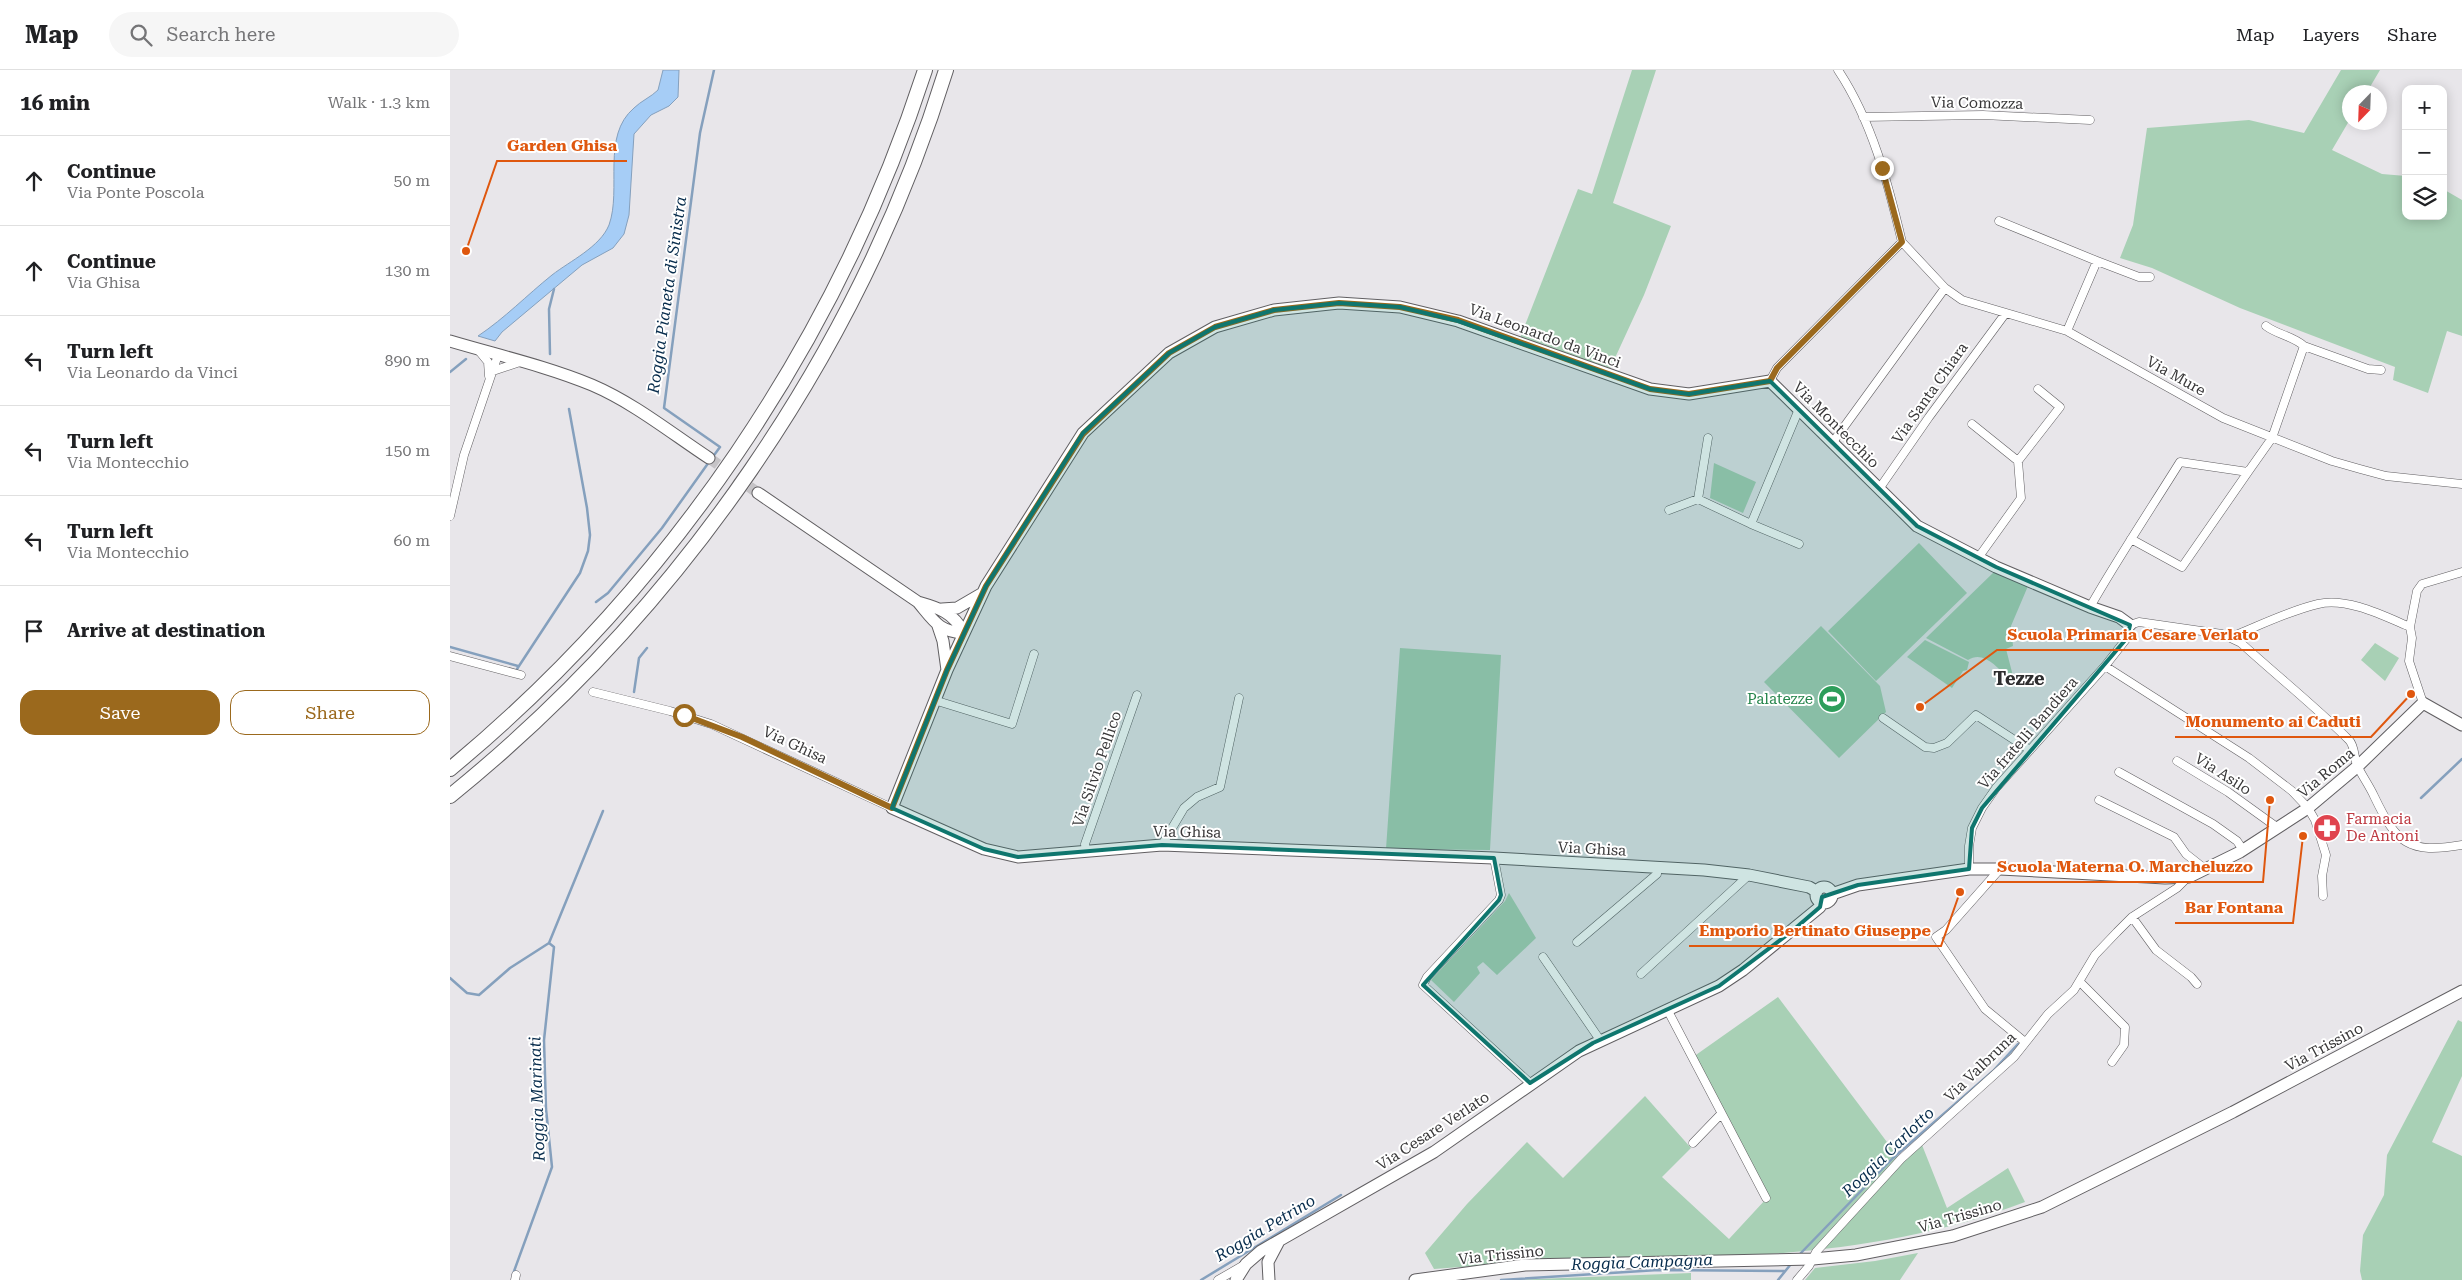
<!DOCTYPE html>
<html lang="en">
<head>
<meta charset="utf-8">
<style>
	body { margin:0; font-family:"Roboto Serif",serif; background:#f6f6f6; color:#202124 }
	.controls { position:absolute; right:15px; top:15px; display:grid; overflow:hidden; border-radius:10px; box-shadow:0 2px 12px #0003 }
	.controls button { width:45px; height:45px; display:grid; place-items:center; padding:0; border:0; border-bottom:1px solid #e0e0e0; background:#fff; color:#202124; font:25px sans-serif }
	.compass { position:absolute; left:1892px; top:15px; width:45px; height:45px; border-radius:50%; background:#fff; box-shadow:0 2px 12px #0003; rotate:203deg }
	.stop { position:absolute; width:15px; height:15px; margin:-11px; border:4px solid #9b691d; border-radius:50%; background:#fff }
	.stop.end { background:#9b691d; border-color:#fff; box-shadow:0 1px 5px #0008 }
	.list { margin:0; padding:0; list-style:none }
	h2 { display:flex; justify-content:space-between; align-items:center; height:65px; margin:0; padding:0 20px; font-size:21px }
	h2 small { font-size:16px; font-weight:400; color:#757577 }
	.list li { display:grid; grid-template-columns:32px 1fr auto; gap:15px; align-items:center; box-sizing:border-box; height:90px; padding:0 20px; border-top:1px solid #e0e0e0 }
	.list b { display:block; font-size:19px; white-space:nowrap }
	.list p { margin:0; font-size:16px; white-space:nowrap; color:#757577 }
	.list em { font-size:16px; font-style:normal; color:#757577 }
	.actions { display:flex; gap:10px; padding:15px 20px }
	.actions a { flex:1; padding:11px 0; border:1px solid #9b691d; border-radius:15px; text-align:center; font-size:18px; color:#9b691d }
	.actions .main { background:#9b691d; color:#fff }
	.icon { flex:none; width:28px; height:28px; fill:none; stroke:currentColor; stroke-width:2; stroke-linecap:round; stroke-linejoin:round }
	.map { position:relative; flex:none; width:2012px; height:1210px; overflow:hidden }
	header { display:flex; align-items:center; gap:30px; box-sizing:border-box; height:70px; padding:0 25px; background:#fff; border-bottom:1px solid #e0e0e0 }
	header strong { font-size:24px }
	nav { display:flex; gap:28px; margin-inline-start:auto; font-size:18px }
	.search { width:350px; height:45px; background:#f6f6f6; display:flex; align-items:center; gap:12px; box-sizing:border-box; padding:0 18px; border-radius:28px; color:#757577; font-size:19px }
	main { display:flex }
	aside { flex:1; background:#fff }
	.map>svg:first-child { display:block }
	.green { fill:#a8d0b5 }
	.water { fill:#a6cdf6; stroke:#85a0bd }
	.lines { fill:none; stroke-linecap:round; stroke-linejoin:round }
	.stream { stroke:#85a0bd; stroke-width:2.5 }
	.secondary-tunnel { stroke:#c5c3c6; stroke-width:11; stroke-dasharray:11 5.5; stroke-linecap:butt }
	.street-casing { stroke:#615f62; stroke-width:9 }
	.secondary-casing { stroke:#615f62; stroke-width:13 }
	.highway-casing { stroke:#615f62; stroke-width:16 }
	.street { stroke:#fff; stroke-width:8 }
	.secondary { stroke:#fff; stroke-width:11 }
	.highway { stroke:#fff; stroke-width:14 }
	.route { stroke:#9b691d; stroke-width:6 }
	.marked { fill:#0f766e; fill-opacity:0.2; stroke:#0f766e; stroke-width:4; stroke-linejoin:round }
	.labels { text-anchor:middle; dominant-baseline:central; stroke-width:4; stroke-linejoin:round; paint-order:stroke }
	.street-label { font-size:15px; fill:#383738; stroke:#fff }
	.leisure-label { font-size:15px; fill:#27864d; stroke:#fff; text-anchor:end }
	.health-label { font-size:15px; fill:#be3a42; stroke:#fff; text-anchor:start }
	.water-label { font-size:16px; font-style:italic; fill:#072c4c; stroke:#fff }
	.quarter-label { font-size:18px; font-weight:bold; fill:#2e2d2f; stroke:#fff }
	.leader { fill:none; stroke:#df570e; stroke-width:2 }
	.callout-dot { fill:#df570e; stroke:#fff; stroke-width:2 }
	.callout-label { font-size:16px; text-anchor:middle; font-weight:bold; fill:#df570e; stroke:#fff; stroke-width:4; stroke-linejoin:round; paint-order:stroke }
</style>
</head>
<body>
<header>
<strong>Map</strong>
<div class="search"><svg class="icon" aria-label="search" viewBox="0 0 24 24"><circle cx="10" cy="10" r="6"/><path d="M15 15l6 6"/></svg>Search here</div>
<nav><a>Map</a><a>Layers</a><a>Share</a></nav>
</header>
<main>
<aside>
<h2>16 min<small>Walk · 1.3 km</small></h2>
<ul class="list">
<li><svg class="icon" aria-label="ahead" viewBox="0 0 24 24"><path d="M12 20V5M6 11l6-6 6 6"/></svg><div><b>Continue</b><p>Via Ponte Poscola</p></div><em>50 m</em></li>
<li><svg class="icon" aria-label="ahead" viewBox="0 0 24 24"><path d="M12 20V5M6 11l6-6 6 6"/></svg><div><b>Continue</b><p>Via Ghisa</p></div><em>130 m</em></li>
<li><svg class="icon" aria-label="left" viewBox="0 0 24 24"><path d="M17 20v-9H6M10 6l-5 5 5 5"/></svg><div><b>Turn left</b><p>Via Leonardo da Vinci</p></div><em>890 m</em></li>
<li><svg class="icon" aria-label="left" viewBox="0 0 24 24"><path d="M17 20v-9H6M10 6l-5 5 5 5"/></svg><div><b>Turn left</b><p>Via Montecchio</p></div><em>150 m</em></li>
<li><svg class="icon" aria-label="left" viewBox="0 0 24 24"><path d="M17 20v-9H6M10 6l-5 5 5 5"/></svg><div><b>Turn left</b><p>Via Montecchio</p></div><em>60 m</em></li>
<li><svg class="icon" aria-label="arrive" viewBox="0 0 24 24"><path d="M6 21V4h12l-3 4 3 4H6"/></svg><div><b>Arrive at destination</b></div></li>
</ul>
<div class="actions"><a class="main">Save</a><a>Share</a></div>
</aside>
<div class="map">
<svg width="2012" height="1210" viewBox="0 0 2012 1210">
	<rect width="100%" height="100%" fill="#e8e6ea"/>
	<path class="green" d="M1182,0h24l-43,133 58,23 -27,69 -35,76 -89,-33 58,-149 14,5z
		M1891,0h39l-13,22h-17l-1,29 -17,29 50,24 24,2v40h37v-27l19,11v136l-15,-5 -19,62 -35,-13 2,-13 -155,-59 -88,-40 -32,-10 13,-33 14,-97 102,-8 55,13z
		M1264,393l42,19 -13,31 -33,-15z
		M1469,473l48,50 -91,88 -48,-50z
		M1545,501l33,15 -17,40 2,20 -7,3 7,27 -6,1c-10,-10 -24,-27 -39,-17l-42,-22z
		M1371,556l59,60 6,26 -47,46 -75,-76z
		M1475,570l44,22 -2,8 -4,1 -11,17 -45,-31z
		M1925,573l24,15 -14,23 -24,-21z
		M950,578l101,7 -11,195 -104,-1z
		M1059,823l27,45 -39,37 -14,-13 -6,5 3,6 -26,29 -23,-22 74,-79z
		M1328,927l124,165 20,-17 25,63 61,-40 17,34c-188,73 -394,50 -591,67l-9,-16 42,-49 60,-62 36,36 82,-82 46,52 -29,29 67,62 37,-40 -73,-142z
		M2008,950l4,2v54l-30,66 30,14v124h-100l-2,-9 3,-36 21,-40 3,-40z
		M1468,1183l-18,27h-95l10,-12 60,-7z
		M1241,1203v7h-179z"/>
	<path class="water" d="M213,0h16l-1,27 -9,9 -18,9 -17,19 -5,81 -5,19 -11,14 -31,17 -80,67 -7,9 -17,-5c27,-18 49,-41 74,-61 18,-14 48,-28 57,-50 13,-36 -8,-89 25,-117 7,-7 17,-11 24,-18z"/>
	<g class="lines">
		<path class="stream" d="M100,284l-1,-45 5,-20
			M0,302l16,-13
			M262,388l8,-11 -56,-39 36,-275 14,-63
			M146,532l12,-9 54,-65 47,-66
			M0,577l68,19
			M67,599l63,-96 8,-22 2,-16 -3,-27 -18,-99
			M184,622l5,-34 8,-10
			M1971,728l41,-39
			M0,908l17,15 12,2 31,-27 39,-25 54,-132
			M1348,1186l95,-98 100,-87 25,-27
			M63,1204l39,-107 -6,-58 -2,-69 10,-93 -5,-4
			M751,1210l140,-85
			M1051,1210l157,-10 126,1
			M1328,1210l13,-16"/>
		<path class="secondary-tunnel" d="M259,388l49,35"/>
		<g class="street-casing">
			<path id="street" d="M1413,47l120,-2 107,5
				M1549,151l98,40
				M1452,172l43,46 17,12 105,31 156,87 109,43 28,8 26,7 76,8
				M1816,256c12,9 27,10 38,20
				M1617,261l30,-70 42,16h11
				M29,281l9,11 1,14
				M43,301l27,-9
				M1320,311l7,-13 125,-126c-14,-59 -30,-121 -64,-172
				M1522,354l46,37
				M1383,372l112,-154
				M1798,402l24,-34 32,-92 64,23 13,1
				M1429,419l50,-72 76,-103
				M1248,429l10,-61
				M1219,440l29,-11 53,25
				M0,446l14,-61 34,-100
				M1349,474l-48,-20 48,-115
				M1528,488l43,-60 -3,-37 42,-54 -22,-18
				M1640,537c28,-49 60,-97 90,-145l68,10 -66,95 -51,-28
				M1781,567c28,-11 57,-26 87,-33 29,-7 66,12 92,23
				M0,586l71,19
				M1655,596l144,92 43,33 16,17 7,12 11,35 -4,21 1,20
				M143,622l77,19 41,13 181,84
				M484,630l78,24 22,-70
				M1973,633l-14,-42 3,-23 -2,-11 7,-36 5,-7 40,-12
				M1433,648l42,29 9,1 13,-5 29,-28 54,35
				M1727,691l51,31 50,36
				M1669,702l94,52 24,17 6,9
				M1649,730l75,37 12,17 19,15
				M712,775l22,-37 13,-11 23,-10 19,-89
				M636,782l-1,-8 52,-149
				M1044,788l7,37 -2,5 -72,77 -4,8 107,98
				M1519,799v-23l3,-18 10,-20 14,-20 109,-122 22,-28 3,-13 9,-3 83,12 19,9c35,32 74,63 108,97 6,6 5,18 8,25 5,11 12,20 17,31 23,48 34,58 88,49
				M1550,799l-54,61 -10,7 49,72 40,33
				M1682,847l24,33 35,27 6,7
				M1127,872l80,-68v-6
				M1093,887l57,83
				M1191,904l108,-99
				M1630,912l45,45 -1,18 -12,17
				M1217,939l99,189
				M1243,1073l28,-29
				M65,1210l1,-5
				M768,1210l26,-15
				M1347,1210l12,-14 7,-14 85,-93 113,-102 34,-43 26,-24 21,-35 22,-23 15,-15 45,-29 11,-11"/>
		</g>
		<g class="secondary-casing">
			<path id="secondary" d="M0,271c47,14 96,25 142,44 42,18 79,48 117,73
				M308,423l160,109c16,19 21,30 46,31
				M468,532c21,6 35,10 46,31
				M492,539l15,-1 24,-14
				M488,556l5,15 4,29
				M1366 825a8 8 0 1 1 16 0a8 8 0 1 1-16 0Z
				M1366,821l-7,-4 -60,-12 -45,-5 -210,-12 -332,-13 -144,12 -34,-8 -92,-41 55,-138 39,-84 97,-153 86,-80 46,-26 59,-17 65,-7 61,4 58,14 192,68 39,5 81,-13 147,145 79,41 94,40 29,10 11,8
				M1382,824l26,-9 111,-16h31l165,9 24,-1 51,-25 68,-44 50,-42 65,-63 39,22
				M786,1210l10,-16 15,-13 173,-99 145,-101 140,-65 24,-16 77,-63 1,-5
				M819,1210l-1,-18 10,-19
				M965,1210l110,-15 288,-6 43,-4 97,-19 89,-29 191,-95 229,-121"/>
		</g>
		<g class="highway-casing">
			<path id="highway" d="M0,699c220,-182 387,-428 475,-699
				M0,726c229,-185 409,-444 496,-726"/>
		</g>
		<use href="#street" class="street"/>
		<use href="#secondary" class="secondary"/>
		<use href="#highway" class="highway"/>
	</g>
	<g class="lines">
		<path class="route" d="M234,645l58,22 150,71 55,-138 39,-84 97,-152 86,-81 46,-26 59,-17 65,-7 61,4 58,13 192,69 39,5 81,-13 7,-13 125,-126 -20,-74"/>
	</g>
	<path class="marked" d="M889,233l61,4 58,14 192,68 39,5 81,-13 147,145 79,41 134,58 -3,13 -145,170 -10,20 -3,41 -111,16 -36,12 -2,10 -29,25 -72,54 -126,57 -63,40 -107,-98 76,-85 2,-5 -7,-37 -332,-13 -144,12 -34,-8 -92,-41 55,-138 39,-84 97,-153 86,-80 46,-26 59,-17z"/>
	<defs>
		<g id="stadium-disc" transform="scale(1.4375)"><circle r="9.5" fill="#2e9e5b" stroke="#fff"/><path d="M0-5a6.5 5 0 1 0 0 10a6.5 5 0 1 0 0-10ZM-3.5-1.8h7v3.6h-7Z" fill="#fff"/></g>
		<g id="pharmacy-disc" transform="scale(1.4375)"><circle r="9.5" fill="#e0444e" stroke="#fff"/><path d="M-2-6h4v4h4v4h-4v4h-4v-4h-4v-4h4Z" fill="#fff"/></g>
	</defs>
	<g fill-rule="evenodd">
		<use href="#stadium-disc" x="1382" y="629"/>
		<use href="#pharmacy-disc" x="1877" y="758"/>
	</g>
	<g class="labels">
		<g class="street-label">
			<text transform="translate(1527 33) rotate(1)">Via Comozza</text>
			<text transform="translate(1095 266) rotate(20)">Via Leonardo da Vinci</text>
			<text transform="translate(1726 306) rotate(29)">Via Mure</text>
			<text transform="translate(1480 323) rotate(-55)">Via Santa Chiara</text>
			<text transform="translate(1386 355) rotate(45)">Via Montecchio</text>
			<text transform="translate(1578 663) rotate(-49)">Via fratelli Bandiera</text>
			<text transform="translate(345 675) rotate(25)">Via Ghisa</text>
			<text transform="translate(647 699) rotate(-71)">Via Silvio Pellico</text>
			<text transform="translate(1876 703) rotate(-40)">Via Roma</text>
			<text transform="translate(1773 704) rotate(33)">Via Asilo</text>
			<text transform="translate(737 762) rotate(1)">Via Ghisa</text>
			<text transform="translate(1142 779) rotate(3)">Via Ghisa</text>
			<text transform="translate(1874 977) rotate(-28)">Via Trissino</text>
			<text transform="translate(1530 997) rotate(-44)">Via Valbruna</text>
			<text transform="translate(983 1061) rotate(-33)">Via Cesare Verlato</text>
			<text transform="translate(1510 1146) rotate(-16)">Via Trissino</text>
			<text transform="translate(1051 1185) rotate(-6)">Via Trissino</text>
		</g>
		<g class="leisure-label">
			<text x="1363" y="629">Palatezze</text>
		</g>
		<g class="health-label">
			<text x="1896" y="749">Farmacia<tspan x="1896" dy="17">De Antoni</tspan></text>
		</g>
		<g class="water-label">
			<text transform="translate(217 225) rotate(-82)">Roggia Pianeta di Sinistra</text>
			<text transform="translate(87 1029) rotate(-92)">Roggia Marinati</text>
			<text transform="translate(1438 1082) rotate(-44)">Roggia Carlotto</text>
			<text transform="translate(815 1158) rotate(-31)">Roggia Petrino</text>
			<text transform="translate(1192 1192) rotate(-2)">Roggia Campagna</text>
		</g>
		<g class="quarter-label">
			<text x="1569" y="608">Tezze</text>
		</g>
	</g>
	<path class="leader" d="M16 181L47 91H177M1470 637L1547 580H1819M1961 624L1921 667H1725M1820 730L1813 812H1537M1853 766L1843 853H1725M1510 822L1491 876H1239"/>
	<g class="callout-dot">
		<circle cx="16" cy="181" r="5"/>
		<circle cx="1470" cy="637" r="5"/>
		<circle cx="1961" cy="624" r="5"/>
		<circle cx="1820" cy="730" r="5"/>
		<circle cx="1853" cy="766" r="5"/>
		<circle cx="1510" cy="822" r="5"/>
	</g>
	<g class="callout-label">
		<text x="112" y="81">Garden Ghisa</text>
		<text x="1683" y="570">Scuola Primaria Cesare Verlato</text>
		<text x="1823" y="657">Monumento ai Caduti</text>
		<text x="1675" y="802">Scuola Materna O. Marcheluzzo</text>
		<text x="1784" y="843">Bar Fontana</text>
		<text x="1365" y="866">Emporio Bertinato Giuseppe</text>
	</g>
</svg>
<div class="controls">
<button>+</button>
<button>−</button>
<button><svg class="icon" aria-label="layers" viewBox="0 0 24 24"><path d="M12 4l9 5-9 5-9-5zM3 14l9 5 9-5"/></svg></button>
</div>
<svg class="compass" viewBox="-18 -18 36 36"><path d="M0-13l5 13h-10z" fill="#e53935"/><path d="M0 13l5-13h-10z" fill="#757577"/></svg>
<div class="stop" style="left:234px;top:645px"></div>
<div class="stop end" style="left:1432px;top:98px"></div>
</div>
</main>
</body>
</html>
